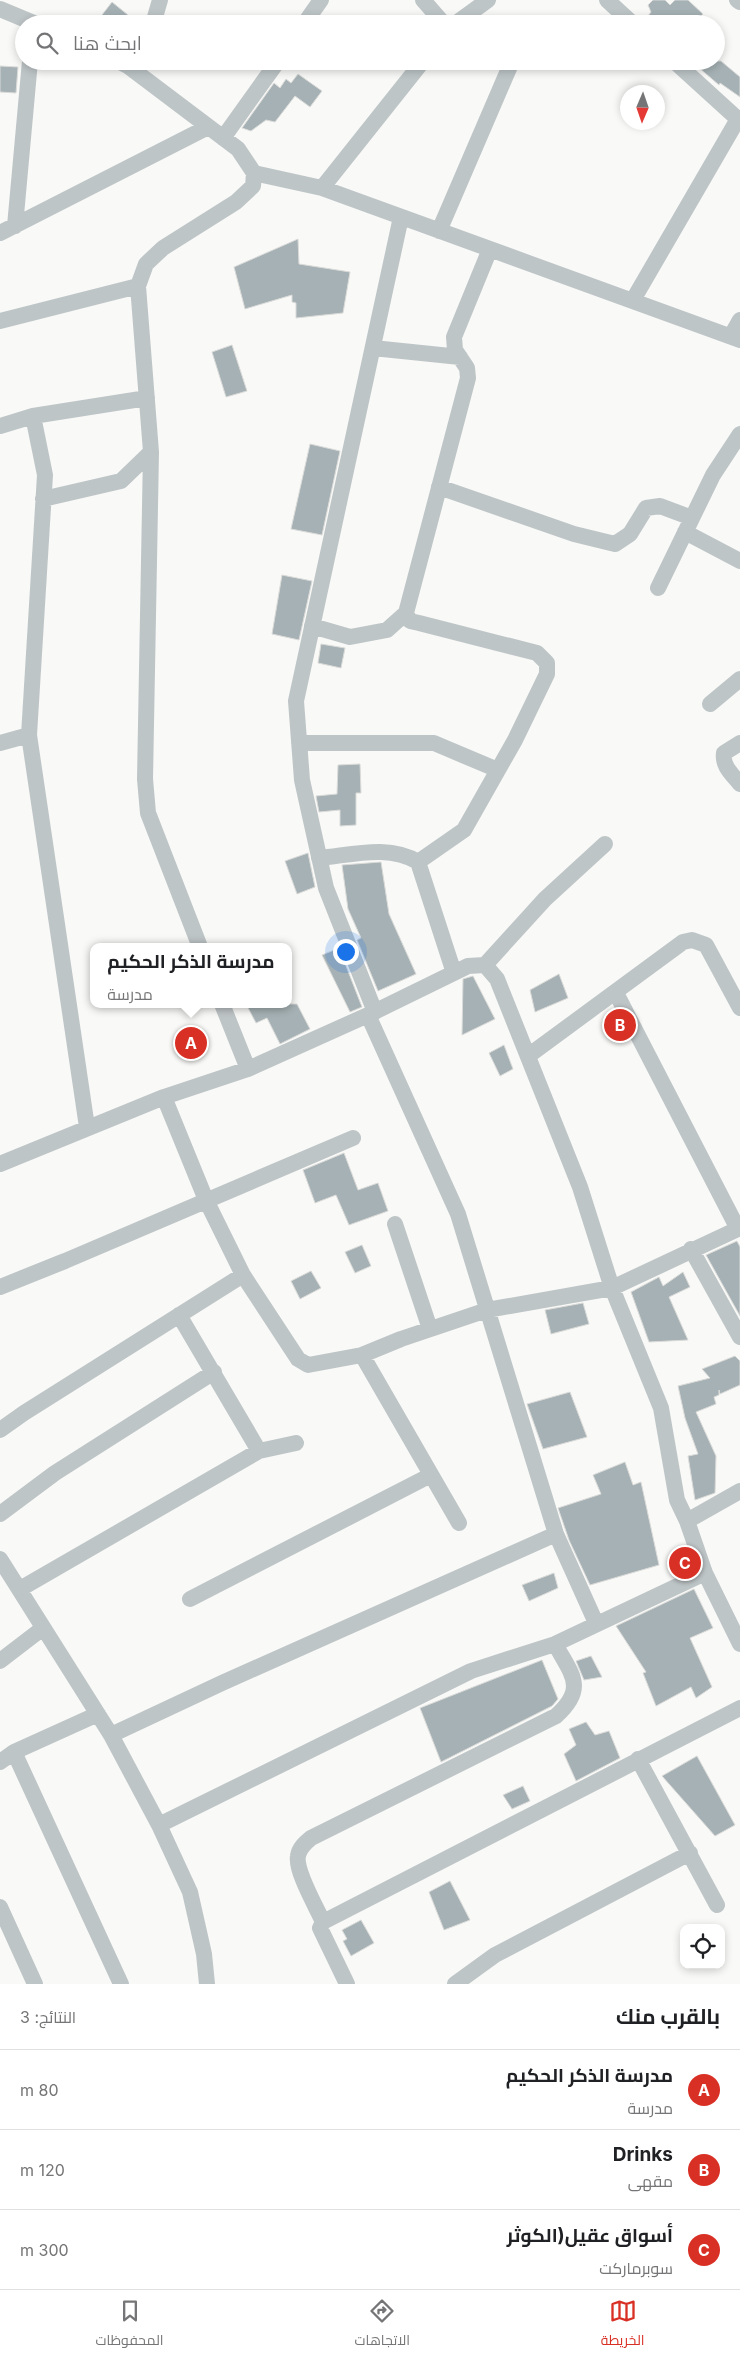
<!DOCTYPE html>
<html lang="ar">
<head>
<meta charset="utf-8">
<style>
	body { margin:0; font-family:Inter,Cairo,sans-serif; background:#f2f2f2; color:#202124; direction:rtl }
	.controls { position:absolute; right:15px; bottom:15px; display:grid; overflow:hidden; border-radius:10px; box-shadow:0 2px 8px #0003 }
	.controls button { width:45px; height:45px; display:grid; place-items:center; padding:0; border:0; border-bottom:1px solid #e0e0e0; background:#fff; color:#202124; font:25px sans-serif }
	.compass { position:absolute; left:620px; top:85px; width:45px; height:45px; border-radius:50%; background:#fff; box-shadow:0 2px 8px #0003; rotate:182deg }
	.you { position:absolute; left:345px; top:951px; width:18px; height:18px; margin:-12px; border:4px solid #fff; border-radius:50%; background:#1a73e8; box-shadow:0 0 0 8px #1a73e833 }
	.badge { display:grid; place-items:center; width:32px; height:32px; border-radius:50%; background:#d93025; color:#fff; font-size:16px; font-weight:700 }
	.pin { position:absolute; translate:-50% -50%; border:2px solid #fff; box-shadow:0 1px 5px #0006 }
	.popup { position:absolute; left:90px; top:943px; width:202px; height:65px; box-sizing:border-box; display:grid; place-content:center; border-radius:10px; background:#fff; filter:drop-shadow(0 1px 4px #0005); font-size:16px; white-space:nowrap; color:#757577 }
	.popup b { font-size:19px; color:#202124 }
	.popup::after { content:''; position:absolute; left:50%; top:100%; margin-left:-10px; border:10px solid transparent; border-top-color:#fff }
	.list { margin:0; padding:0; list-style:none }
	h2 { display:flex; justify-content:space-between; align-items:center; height:65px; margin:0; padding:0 20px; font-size:21px }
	h2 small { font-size:16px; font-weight:400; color:#757577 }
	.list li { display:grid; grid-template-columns:32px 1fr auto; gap:15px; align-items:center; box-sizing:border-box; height:80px; padding:0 20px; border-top:1px solid #e0e0e0 }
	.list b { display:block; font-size:19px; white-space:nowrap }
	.list p { margin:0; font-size:16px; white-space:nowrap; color:#757577 }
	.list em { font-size:16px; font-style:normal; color:#757577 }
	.icon { flex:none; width:28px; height:28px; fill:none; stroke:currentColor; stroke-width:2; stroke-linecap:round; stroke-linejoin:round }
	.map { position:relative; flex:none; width:740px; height:1984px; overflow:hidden; direction:ltr }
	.search { position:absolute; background:#fff; box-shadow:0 2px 8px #0003; left:15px; right:15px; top:15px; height:55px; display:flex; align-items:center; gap:12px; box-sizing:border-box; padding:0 18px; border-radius:28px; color:#757577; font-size:19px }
	.sheet { height:305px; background:#fff }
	nav { display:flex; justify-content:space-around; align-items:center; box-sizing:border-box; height:70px; border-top:1px solid #e0e0e0; background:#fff; font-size:14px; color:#757577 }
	nav a { display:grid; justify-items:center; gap:2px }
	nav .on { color:#d93025 }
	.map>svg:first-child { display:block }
	.building { fill:#a5b1b4; stroke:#dbdbd9 }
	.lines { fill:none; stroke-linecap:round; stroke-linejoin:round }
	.minor { stroke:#bec5c7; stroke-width:16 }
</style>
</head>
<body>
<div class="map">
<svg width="740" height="1984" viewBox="0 0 740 1984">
	<rect width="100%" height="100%" fill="#f9f9f7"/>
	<path class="building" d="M653,0h12l5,5 5,-5h13l15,14 -9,10h-41l-5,-8 3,-4 -3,-7z
		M112,2l27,22h-44z
		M691,61h30l19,16v20l-20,-14 -1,2z
		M0,66l18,1 -2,26 -16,-1z
		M298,74l24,17 -12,16 -15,-11 -20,26 -9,-2 -15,11 -9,-3 32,-45 6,5 6,-9 5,4z
		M298,239l1,25 51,8 -7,41 -47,5v-15l-4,-1v-7l-47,14 -11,-42z
		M232,345l15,46 -21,6 -14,-45z
		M310,444l30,7 -18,84 -31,-6z
		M282,575l30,6 -13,59 -27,-6z
		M321,644l24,4 -4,20 -23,-5z
		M360,764l1,29h-5v32l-16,1v-16l-21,2 -3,-16 21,-2 1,-29z
		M308,853l7,34 -18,7 -12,-33z
		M381,862l8,52 27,60 -38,17 -21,-51 4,-2 -13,-29 -6,-44z
		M339,948l23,59 -12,5 -28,-57z
		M559,974l9,24 -33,14 -5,-22z
		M473,976l22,43 -33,16 1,-56z
		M246,1004h51l13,25 -30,15 -13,-26 -11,5z
		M504,1045l9,24 -13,7 -11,-23z
		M344,1153l14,37 20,-7 10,28 -39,14 -13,-30 -21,8 -12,-33z
		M737,1241l3,6v69l-34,-61z
		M362,1245l9,21 -16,7 -10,-21z
		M311,1271l10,17 -21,11 -9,-18z
		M683,1272l7,15 -21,10 19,43 -39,2 -18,-50 28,-15 4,9z
		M583,1303l6,21 -38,10 -6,-24z
		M735,1356l5,5v24l-20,9 -1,-4v5l-5,2 2,7 -20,8 20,44 -1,37 -20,7 -7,-44 10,-2 -13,-36 -7,-32 32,-8 -8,-9z
		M570,1392l17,45 -44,12 -16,-45z
		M625,1462l8,23 8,-3 18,83 -69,20 -21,-45 -11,-32 43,-14 -8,-19z
		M554,1573l4,15 -29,13 -7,-16z
		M694,1589l19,39 -23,10 22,49 -16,11 -5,-11 -35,19 -13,-33 3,-1 -30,-46z
		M591,1656l11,21 -18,3 -8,-19z
		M542,1660l16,39 -6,7 -111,56 -21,-54z
		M586,1722l9,13 14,-4 11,27 -44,23 -12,-27 12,-9 -7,-16z
		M697,1756l38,69 -20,11 -53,-60z
		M523,1786l7,15 -18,8 -9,-14z
		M450,1881l20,39 -26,10 -15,-38z
		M361,1920l13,23 -23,13 -8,-15 4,-2 -5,-9z"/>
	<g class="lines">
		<path class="minor" d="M423,0l21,24
			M607,0l26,24
			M737,0l3,2
			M0,9l36,15
			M153,24l7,-24
			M304,24l17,-24
			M455,24l33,-24
			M118,61l10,5 110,83 16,24 -1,13 -17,16 -73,46 -17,16 -8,22 13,166 -6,327 3,34 52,134
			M674,61l66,60
			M223,138l55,-77
			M254,173l68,15 418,152
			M322,188l101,-127
			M15,226l15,-165
			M439,231l71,-165
			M0,233l208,-106
			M633,300l105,-181
			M0,321l138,-35
			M731,336l9,-16
			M373,348l87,9
			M33,416l12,59 -16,260 58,392
			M0,426l33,-10 114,-18
			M439,487l135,47 41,10 15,-10 16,-26 14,-2 32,12
			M43,499l78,-18 30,-29
			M685,532l55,29
			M658,588l55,-113 27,-41
			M312,626l38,11 37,-7 19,-17
			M710,704l30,-25
			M0,743l29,-8
			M299,743h135l64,27
			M740,743l-16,10c-2,13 8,21 16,31
			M319,858c33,-3 70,-14 99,4l36,111
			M418,862l46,-32 51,-90 32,-66v-11l-10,-10 -118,-30 -9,-2 -4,-8 62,-235 -1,-10 -12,-18 -1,-13 36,-88
			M485,965l60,-66 60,-55
			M616,993l122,236
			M222,1004l26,65 120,-54 100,-49 17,-1 12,14 83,208 32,101 49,120 16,92 10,21 18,52 35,71
			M375,1012l-49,-124 -24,-108 -6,-79 105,-484
			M368,1015l90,199 98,320 40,89
			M528,1056l155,-114 9,-2 14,5 34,63
			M164,1097l42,103 37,75 55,84 10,6 54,-10 39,-16 86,-29 125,-22 128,-60
			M0,1164l164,-67 84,-28
			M395,1224l35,105
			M691,1249l49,88
			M0,1287l65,-26 288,-123
			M179,1315l80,136
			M362,1355l97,168
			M0,1430l24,-17 219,-138
			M0,1514l55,-41 159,-101
			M687,1521l53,-30
			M0,1559l111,176 48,90 31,67 14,62 3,30
			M20,1589l239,-138 37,-8
			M190,1599l241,-124
			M0,1661l43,-33
			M98,1714l-84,38 107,232
			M111,1735l111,-52 334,-149
			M638,1759l79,146
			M0,1762l14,-10
			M159,1825l312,-154 84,-27 150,-71
			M0,1907l35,77
			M323,1922c-6,-14 -28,-51 -25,-66 1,-8 7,-13 13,-18l245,-122c31,-28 16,-41 -1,-72
			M347,1984l-27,-56 3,-6 417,-214
			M455,1984l40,-29 195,-102"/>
	</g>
</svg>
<div class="controls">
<button><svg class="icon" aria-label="locate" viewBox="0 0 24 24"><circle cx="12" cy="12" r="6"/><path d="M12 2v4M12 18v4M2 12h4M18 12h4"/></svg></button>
</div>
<svg class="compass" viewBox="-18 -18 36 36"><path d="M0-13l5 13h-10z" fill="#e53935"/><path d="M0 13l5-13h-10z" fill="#757577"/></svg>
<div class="you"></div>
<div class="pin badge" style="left:191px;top:1043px">A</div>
<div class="popup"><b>مدرسة الذكر الحكيم</b>مدرسة</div>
<div class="pin badge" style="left:620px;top:1025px">B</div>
<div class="pin badge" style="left:685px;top:1563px">C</div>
<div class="search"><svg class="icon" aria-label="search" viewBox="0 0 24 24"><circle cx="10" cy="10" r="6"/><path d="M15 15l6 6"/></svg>ابحث هنا</div>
</div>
<section class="sheet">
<h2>بالقرب منك<small>النتائج: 3</small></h2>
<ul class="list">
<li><span class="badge">A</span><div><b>مدرسة الذكر الحكيم</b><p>مدرسة</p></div><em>80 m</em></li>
<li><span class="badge">B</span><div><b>Drinks</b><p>مقهى</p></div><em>120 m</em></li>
<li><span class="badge">C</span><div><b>أسواق عقيل(الكوثر</b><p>سوبرماركت</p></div><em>300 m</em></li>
</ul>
</section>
<nav>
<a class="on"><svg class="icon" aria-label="map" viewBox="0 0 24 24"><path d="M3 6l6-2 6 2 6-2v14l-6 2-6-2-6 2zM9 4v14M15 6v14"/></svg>الخريطة</a>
<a><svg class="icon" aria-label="directions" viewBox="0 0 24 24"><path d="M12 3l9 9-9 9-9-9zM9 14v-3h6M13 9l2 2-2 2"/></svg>الاتجاهات</a>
<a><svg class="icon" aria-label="saved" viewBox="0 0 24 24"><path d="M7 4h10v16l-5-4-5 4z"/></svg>المحفوظات</a>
</nav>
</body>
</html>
